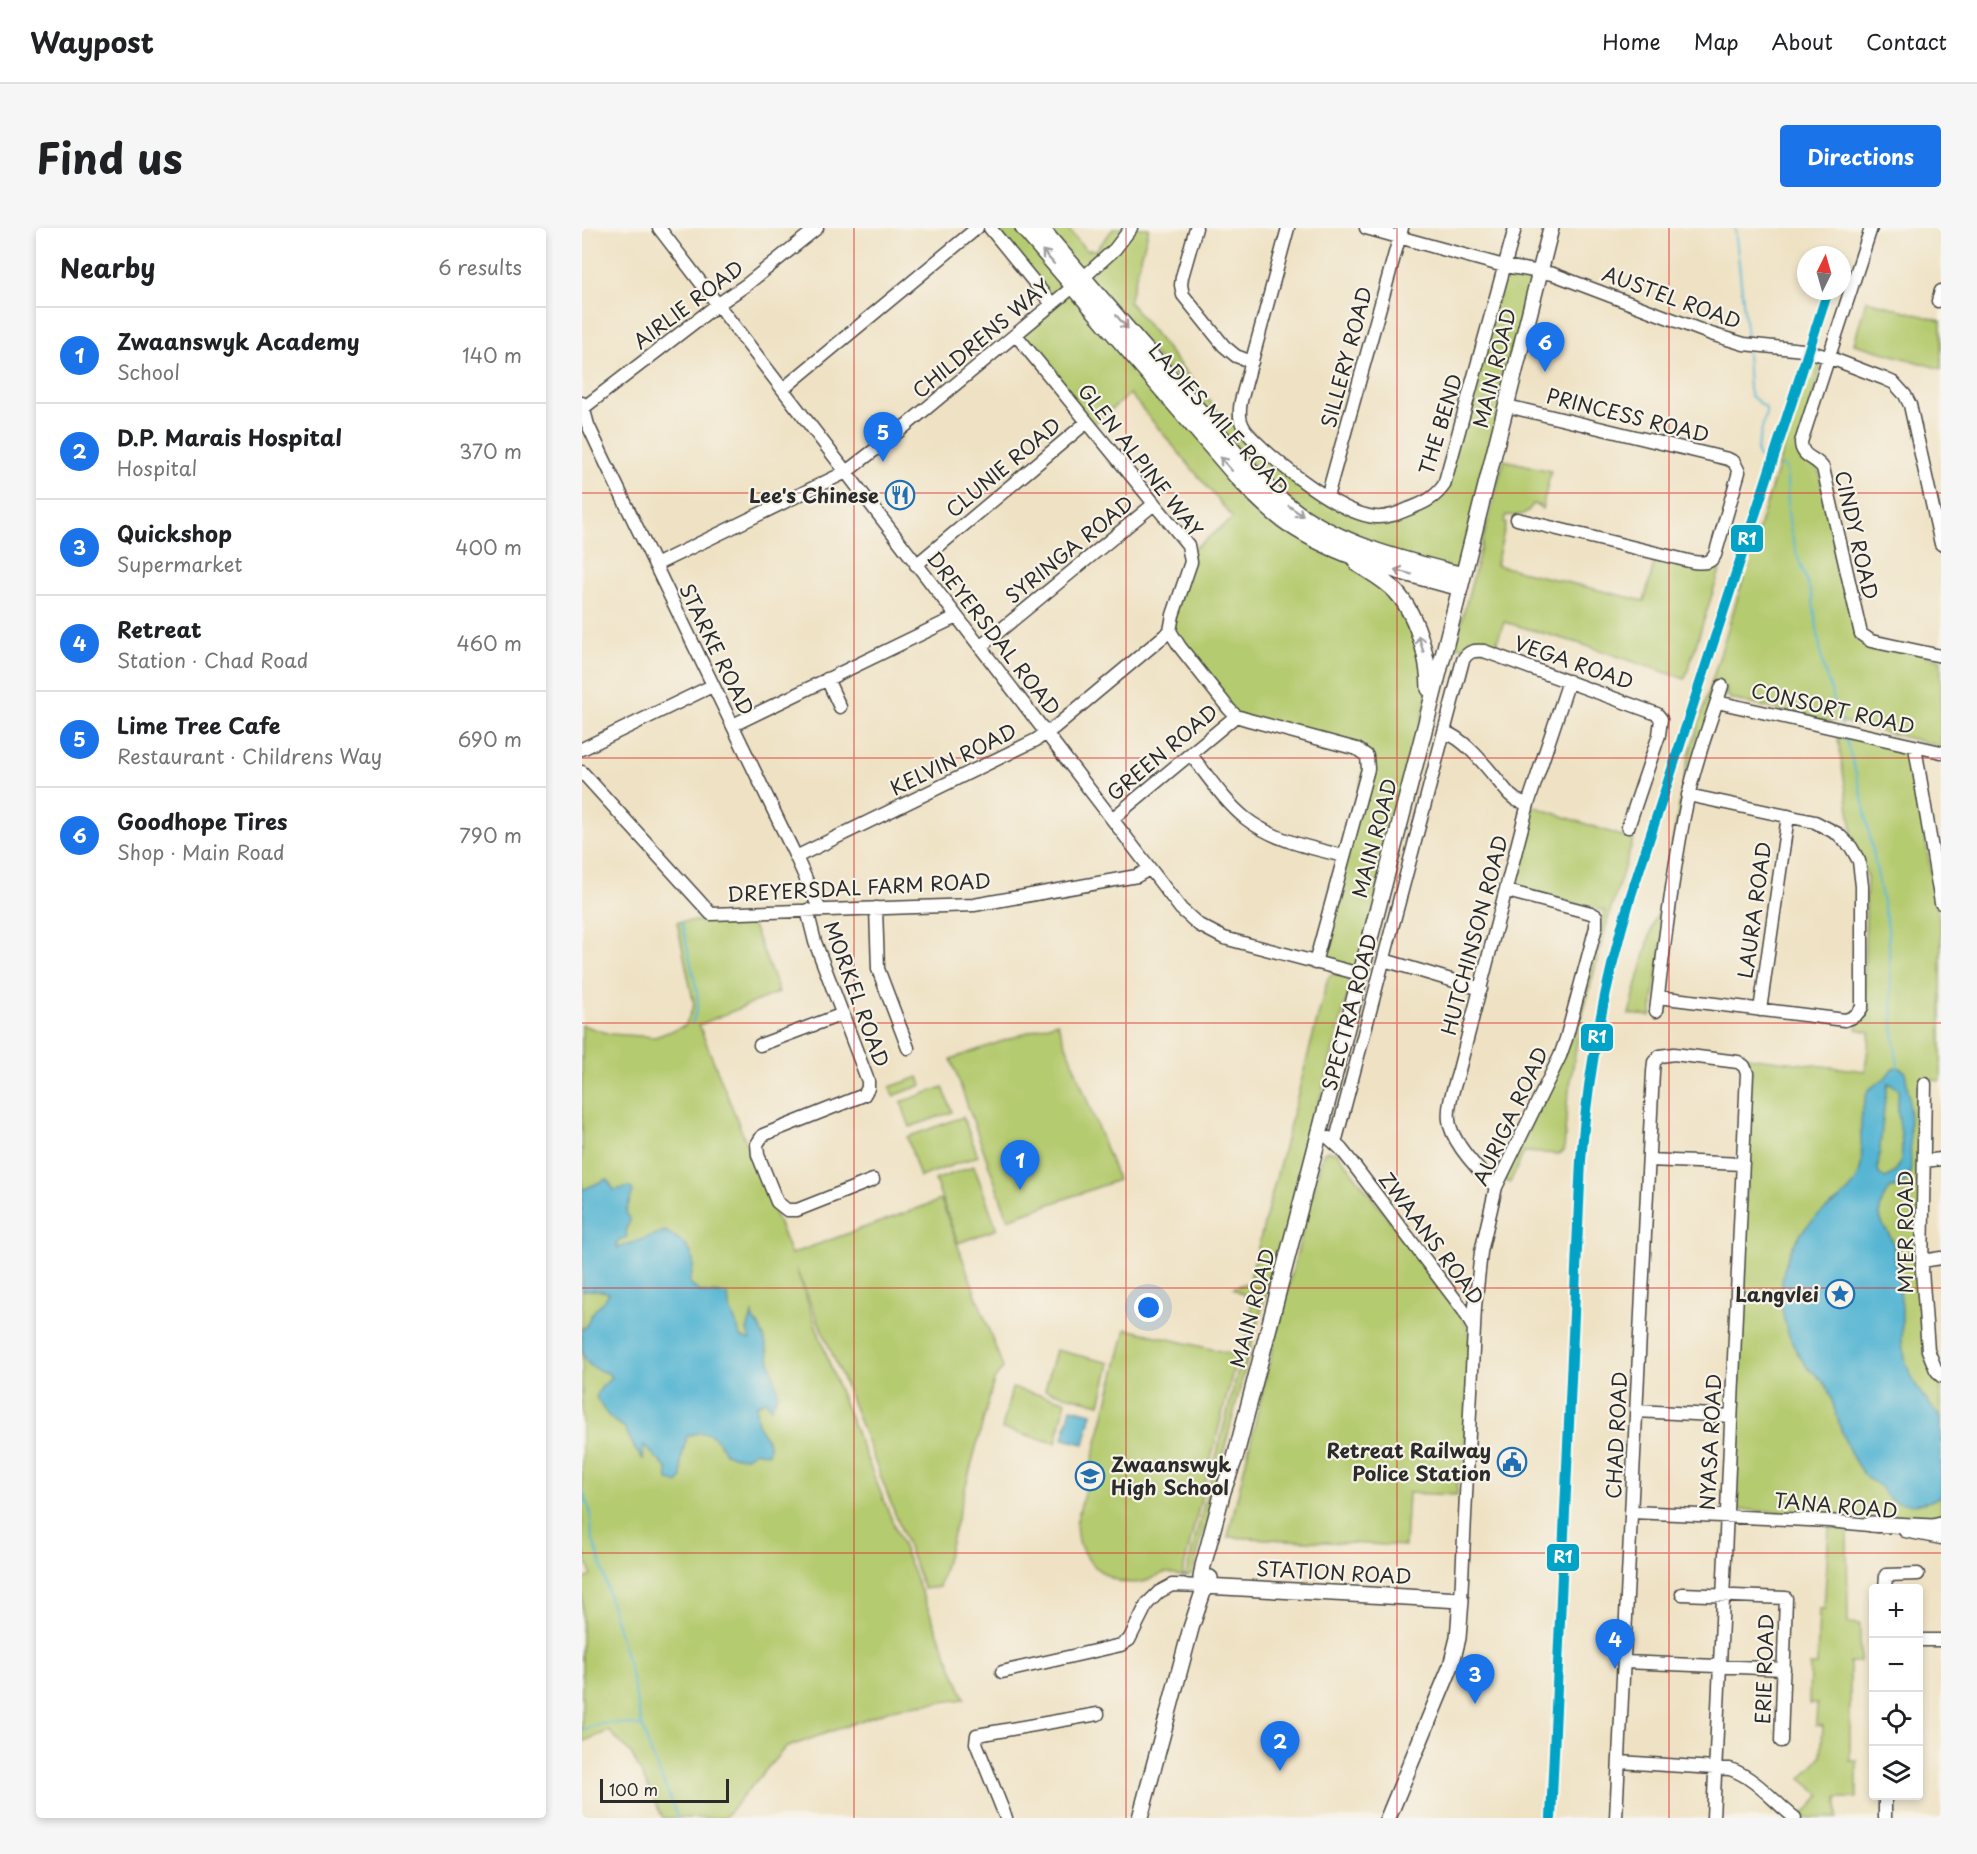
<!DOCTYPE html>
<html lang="en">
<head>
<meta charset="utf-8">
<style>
	body { margin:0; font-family:"Playpen Sans",sans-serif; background:#f6f6f6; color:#202124 }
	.controls { position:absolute; right:18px; bottom:18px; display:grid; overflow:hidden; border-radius:6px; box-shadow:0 3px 9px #0003 }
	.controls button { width:54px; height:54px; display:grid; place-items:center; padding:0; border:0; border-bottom:2px solid #e0e0e0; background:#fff; color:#202124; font:30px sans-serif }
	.compass { position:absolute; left:1215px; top:18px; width:54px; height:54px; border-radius:50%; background:#fff; box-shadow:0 3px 9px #0003; rotate:5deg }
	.scale { position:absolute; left:18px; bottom:15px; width:129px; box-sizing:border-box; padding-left:6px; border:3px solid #2b2b2b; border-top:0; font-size:16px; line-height:21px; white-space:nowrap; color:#2b2b2b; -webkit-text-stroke:4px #f7f3e8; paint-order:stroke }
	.you { position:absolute; left:567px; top:1080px; width:21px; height:21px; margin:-15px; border:4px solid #fff; border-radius:50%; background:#1a73e8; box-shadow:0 0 0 9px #1a73e833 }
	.badge { display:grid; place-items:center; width:39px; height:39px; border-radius:50%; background:#1a73e8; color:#fff; font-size:20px; font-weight:700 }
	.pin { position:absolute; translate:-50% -50px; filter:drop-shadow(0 2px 3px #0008) }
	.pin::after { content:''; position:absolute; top:32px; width:21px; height:18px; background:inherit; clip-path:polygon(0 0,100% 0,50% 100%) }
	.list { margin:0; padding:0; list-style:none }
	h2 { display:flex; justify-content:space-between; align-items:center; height:78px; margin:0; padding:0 24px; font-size:26px }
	h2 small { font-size:20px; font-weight:400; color:#757577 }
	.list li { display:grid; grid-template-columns:39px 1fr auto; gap:18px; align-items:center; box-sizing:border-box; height:96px; padding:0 24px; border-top:2px solid #e0e0e0 }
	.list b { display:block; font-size:22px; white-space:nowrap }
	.list p { margin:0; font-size:20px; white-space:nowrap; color:#757577 }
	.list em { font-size:20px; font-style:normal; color:#757577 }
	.icon { flex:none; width:33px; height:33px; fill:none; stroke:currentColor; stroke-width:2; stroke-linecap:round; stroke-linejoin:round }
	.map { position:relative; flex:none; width:1359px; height:1590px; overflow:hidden; border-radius:6px }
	header { display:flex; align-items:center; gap:36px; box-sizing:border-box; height:84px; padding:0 30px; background:#fff; border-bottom:2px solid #e0e0e0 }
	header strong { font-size:28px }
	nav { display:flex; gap:33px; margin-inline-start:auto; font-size:21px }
	.intro { display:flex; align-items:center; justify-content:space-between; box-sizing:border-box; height:144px; padding:0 36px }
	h1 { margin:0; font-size:42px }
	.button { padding:15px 27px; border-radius:6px; background:#1a73e8; color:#fff; font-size:21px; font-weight:700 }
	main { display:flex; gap:36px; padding:0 36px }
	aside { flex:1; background:#fff; border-radius:6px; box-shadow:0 3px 9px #0003 }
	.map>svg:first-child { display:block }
	.green { fill:#b5cb6f; stroke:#707b4d; stroke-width:1.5 }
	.water { fill:#55b5d3; stroke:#40707f; stroke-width:1.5; fill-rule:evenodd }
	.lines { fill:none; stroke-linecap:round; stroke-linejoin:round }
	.stream { stroke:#55b5d3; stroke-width:2 }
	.minor-casing { stroke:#484642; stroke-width:15 }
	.major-casing { stroke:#484642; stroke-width:18 }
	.minor { stroke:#fff; stroke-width:12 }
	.major { stroke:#fff; stroke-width:15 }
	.rail-1-casing { stroke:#f7f3e8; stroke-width:15 }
	.rail-1 { stroke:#02a3c6; stroke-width:10 }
	.oneway { stroke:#a0a0a0 }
	.grid { fill:none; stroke:#d62828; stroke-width:1.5; stroke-opacity:0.55 }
	.labels { text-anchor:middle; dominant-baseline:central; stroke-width:4.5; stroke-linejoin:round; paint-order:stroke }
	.street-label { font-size:20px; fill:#2b2b2b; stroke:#f7f3e8 }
	.poi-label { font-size:20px; font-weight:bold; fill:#2b2b2b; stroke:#f7f3e8; text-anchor:end }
	.line-badge { stroke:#f7f3e8; stroke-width:2 }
	.badge-label { font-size:16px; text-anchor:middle; font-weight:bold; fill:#fff }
</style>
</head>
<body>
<header>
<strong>Waypost</strong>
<nav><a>Home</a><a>Map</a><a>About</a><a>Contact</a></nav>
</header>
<div class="intro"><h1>Find us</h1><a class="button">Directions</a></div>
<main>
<aside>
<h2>Nearby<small>6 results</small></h2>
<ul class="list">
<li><span class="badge">1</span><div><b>Zwaanswyk Academy</b><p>School</p></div><em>140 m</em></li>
<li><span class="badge">2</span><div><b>D.P. Marais Hospital</b><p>Hospital</p></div><em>370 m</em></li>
<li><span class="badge">3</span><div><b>Quickshop</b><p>Supermarket</p></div><em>400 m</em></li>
<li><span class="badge">4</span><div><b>Retreat</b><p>Station · Chad Road</p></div><em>460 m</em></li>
<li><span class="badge">5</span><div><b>Lime Tree Cafe</b><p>Restaurant · Childrens Way</p></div><em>690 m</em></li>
<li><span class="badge">6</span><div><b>Goodhope Tires</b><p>Shop · Main Road</p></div><em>790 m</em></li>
</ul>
</aside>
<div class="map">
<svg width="1359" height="1590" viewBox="0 0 1359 1590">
	<rect width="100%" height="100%" fill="#f7f3e8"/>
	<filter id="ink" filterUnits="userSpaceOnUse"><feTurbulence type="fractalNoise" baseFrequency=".0167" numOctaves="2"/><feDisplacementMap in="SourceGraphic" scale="12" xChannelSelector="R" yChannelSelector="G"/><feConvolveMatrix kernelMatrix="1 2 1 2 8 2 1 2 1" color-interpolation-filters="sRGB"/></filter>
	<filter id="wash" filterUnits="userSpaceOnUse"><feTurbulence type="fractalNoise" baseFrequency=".008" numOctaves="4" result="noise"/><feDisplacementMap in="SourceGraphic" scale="24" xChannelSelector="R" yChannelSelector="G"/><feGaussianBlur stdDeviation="1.35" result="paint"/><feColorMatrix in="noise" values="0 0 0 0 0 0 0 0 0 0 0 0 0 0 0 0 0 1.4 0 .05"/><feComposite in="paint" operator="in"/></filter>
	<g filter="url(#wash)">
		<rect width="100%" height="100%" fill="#efe2c4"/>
		<path class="green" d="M408,0h33l118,136 226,206 33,27 29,90 -69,287 -45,-11 52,-206 -131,-41 -66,-85 20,-81 9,-5 34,-27 -103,-124 -39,32 -75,-91 35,-31z
			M459,0h26l19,22h10l18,-22h35l-20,74 98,121 7,-8 66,64 76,38 63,-25 65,-226 36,6 -77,303 -64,-17 -104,-47z
			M1284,72l75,21v48l-87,-25z
			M1230,128l10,4 -24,94 3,5 17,9 38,166 85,26v86l-105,-26 -7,2 -98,-23 -5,-6 1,-6 -45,121 -31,208 -22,-2 25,-94 7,-11 24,-136 4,-18z
			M922,232l47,11 -9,38 -3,-3 -6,-2c-6,12 -16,13 -27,11l-2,7 2,1 -10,42 148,36 12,-45 64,14 -35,109 -107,-36 -74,-21 -10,28 -39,-4z
			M1255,505l5,1 1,4 6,1v-3l55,12 7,6 30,178v149l-19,-2 2,275 6,16 11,12v137l-11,2 -100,-7 -88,-4 -6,-2 -2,-7h-3l21,-432 -5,-9v-3l118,14 5,-39 -14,-3 2,-8 5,-6 4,-140 -18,-38 3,-7z
			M951,578l100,34 -23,72 -30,112 -13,79 -3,48 -5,3 -35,-2 -14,31 -6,-3 66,-139 35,-130 -81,-20 -8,-6 -1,-10z
			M168,690l29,74 -80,33 92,229 150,-54 62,168 -9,12 -55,207 -15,2 -77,-200 -51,-120 44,124 125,306 -69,9 -111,40 -61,70h-61l-31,-63 -23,-24 -27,11v-162l9,-4 -9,-33v-518l28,9 45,3 30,-11 9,-21 -17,-83z
			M752,745l14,6 2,7 -47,178 -6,10 3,1 -25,104c-13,14 -13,38 -21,55l-61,238c-7,9 -16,1 -25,1 -8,-1 -15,6 -22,8 -29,8 -57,-12 -67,-38 -3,-6 -2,-13 -3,-19l50,-195 111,26 -55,220h4l61,-240 5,-35 -19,-12 16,-6 79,-304z
			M475,794l61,158 -110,39 -57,-160z
			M337,849l3,8 -29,11 -3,-9z
			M361,859l9,25 -42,15 -9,-25z
			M381,889l15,39 -58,21 -13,-40z
			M745,923l10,1 123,160 10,23 -7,147 -6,1v12l-49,-2 -3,53 -177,-9 46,-195 49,-189z
			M392,938l23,63 -39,14 -23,-63z
			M474,1122l54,13 -10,41 -55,-14z
			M430,1160l54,13 -10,42 -54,-14z
			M1247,1300l18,1 1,94 12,1v38h-10v99h7v37h-20v20h-32l-3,-2 19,-21 -20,-16 20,-23 2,-30 -7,-1 1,-21h-8l1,-39h7l2,-56h5z"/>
		<path class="water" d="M1316,839l7,4 4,25 2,73c-2,11 -8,18 -20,19 -9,9 -15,25 -8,37 4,6 7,10 10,17l9,65v37l4,18 7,18 9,15 19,23v78c-14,9 -39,11 -52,2 -6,-4 -7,-10 -12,-14 -4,-3 -8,-3 -11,-7 -14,-16 -22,-37 -28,-57 -4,-11 -6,-23 -12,-34 -6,-10 -16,-14 -22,-23 -17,-25 -26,-51 -22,-81 3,-29 19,-55 43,-72 12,-9 25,-17 32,-31 7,-15 4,-29 4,-45 -1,-15 2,-30 7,-44l17,-12 7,-9zM1306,855l11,6c-1,8 -2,16 -1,24 2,20 13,55 -13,65l-6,-4 -1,-7 7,-69z
			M25,951l7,11 16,-3 3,4 -7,21 4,9 -4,8 1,8 -8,3 -3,4 2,4 47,-17c23,12 35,24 24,51 13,17 23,8 39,13 1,5 0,13 3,17 5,11 7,12 9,25l10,3 -3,-10 6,-18v8l6,6 5,11 14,56 -7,15 -5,-7 -10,4c0,7 0,13 3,21 5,12 13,12 9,28l-13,-3c-10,10 -18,7 -30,2 -10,-19 -17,-25 -38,-17l-6,24 1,18 -4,5 -10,-3 -1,-11 -23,-24 -1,14 -8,-10 -11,-22c-14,-6 -20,-16 -28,-30l4,-8 11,-11 -3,-5c-26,-6 -26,-16 -26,-43 6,-4 5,-6 8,-13 5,-9 14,-15 19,-24 -9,-4 -17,-2 -27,-3v-100z
			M489,1180l21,5 -8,31 -21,-5z"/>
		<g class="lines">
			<path class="stream" d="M1153,0l12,110
				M1165,122l2,40 2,6 15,12v5l-9,36v5l3,4
				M1199,237l4,3 2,6 1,40 3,18 6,23 15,41 11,70 19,59
				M1263,508l15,51 28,141 6,110 4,29
				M100,695l15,69 1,13 -6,19
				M0,1261l8,22 2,27 9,25 9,38 20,69 10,48 9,30 29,70
				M0,1502c23,-10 37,-7 61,-3"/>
		</g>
	</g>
	<g filter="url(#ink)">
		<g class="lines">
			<g class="minor-casing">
				<path id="minor" d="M77,0l522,681 18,16 25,13 136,36
					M408,0l62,76
					M614,0l-14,49 -1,8 2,10 41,51 12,10 16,6
					M706,0l-47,173c-3,16 -1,25 11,37 25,25 87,76 123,79 13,1 24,-4 36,-9 13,-5 24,-10 33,-23l71,-257
					M784,0l138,38 49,8 158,60 33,10 59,6 25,7 57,22 9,4 11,12 5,10 31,139
					M1289,0l-70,214c0,16 15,15 22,26l38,166 10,7 70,15
					M1356,73l3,-10
					M434,107l172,210 3,17 -18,53 -3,16 10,16 49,62 7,7 13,4 108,29 10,7 1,13 -53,194
					M201,161l194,-161
					M0,175l6,22 15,32 193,400 24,53
					M925,178l221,53 6,3 5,10 -24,83c-5,9 -13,8 -22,7l-176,-43
					M0,181l135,-104 29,-20 71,-57
					M745,269l75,-269
					M73,337l191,-93 52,-40 176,-146 41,-37 16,-21
					M334,337l171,-143
					M398,419l174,-143
					M245,451l13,28
					M1135,474l224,50
					M151,497l223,-108
					M862,504c24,7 49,44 66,63l6,5 12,4
					M1333,519l26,156
					M0,521l130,-63
					M609,527c17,21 33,46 54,63 28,22 65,30 99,38
					M0,544l129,142 263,-9 163,-29 12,-7
					M530,591l124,-103
					M214,629l240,-117 19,-13 115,-96
					M294,680l2,61 30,79
					M225,682l8,32 53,139v7l-4,7 -101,40 -6,9 1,11 19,47 10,8h10l76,-30
					M802,732l97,29
					M1076,769l187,23c8,-2 14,-6 17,-13v-121l-3,-25 -8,-14 -13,-13 -23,-12 -127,-27
					M1178,782l28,-194
					M1074,783c9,-71 17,-144 32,-214 8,-38 22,-74 34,-111
					M178,817l83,-31
					M1343,856l-3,186 6,80 8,20 5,6
					M747,910l12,11 12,15 111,147 9,16
					M753,915l128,-483c5,-9 11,-10 21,-9l173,63 4,5 -2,16 -31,92
					M1067,932l94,4
					M1342,933l17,-2
					M914,959c-16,-15 -45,-45 -47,-67 -2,-16 6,-35 10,-50l69,-266 41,-123
					M1340,1033l19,-3
					M1055,1183l94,5
					M1050,1284l197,9 50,5
					M1323,1303l36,7
					M1303,1360l1,-13 32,-1
					M1100,1366l104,4 -5,143
					M879,1372l14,-293 6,-55 15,-65 64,-131 6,-17 30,-112v-11l-5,-3 -84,-22
					M1336,1412h23
					M1043,1434l159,7
					M420,1444l119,-27 8,-5 18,-36 12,-12 13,-7 33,1
					M1037,1534l111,7c26,9 44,33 65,49
					M1303,1568v22
					M424,1590l-30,-75 1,-8 121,-21
					M1034,1590l37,-746 1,-10 6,-6 14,-2 64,8 6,4 3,7 -34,745"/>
			</g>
			<g class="major-casing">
				<path id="major" d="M441,0l213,248c14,15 28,29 44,42 52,39 118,53 180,70
					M459,0c51,60 103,120 155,179 35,40 67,85 113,113 47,29 100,41 154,55
					M775,336c12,7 25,15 35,24 24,22 37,70 37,101
					M1289,1296l62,3 8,-2
					M623,1358l-4,-8 2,-12 20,-75 12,-33 191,-735 125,-495
					M623,1358l256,14 -3,38 -7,28 -63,152
					M558,1590l51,-190 14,-42 5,-8"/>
			</g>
			<use href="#minor" class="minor"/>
			<use href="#major" class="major"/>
			<g class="rail-1-casing">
				<path id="rail-1" d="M969,1590l30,-658c7,-91 24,-178 50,-265l197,-604"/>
			</g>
			<use href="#rail-1" class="rail-1"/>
		</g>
		<defs><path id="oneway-shaft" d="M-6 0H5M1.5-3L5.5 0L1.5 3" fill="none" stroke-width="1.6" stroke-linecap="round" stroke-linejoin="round" transform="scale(1.5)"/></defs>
		<g class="oneway">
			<use href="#oneway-shaft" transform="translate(466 29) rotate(-131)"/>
			<use href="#oneway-shaft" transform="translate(540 94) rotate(49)"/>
			<use href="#oneway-shaft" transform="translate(644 236) rotate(-131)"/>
			<use href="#oneway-shaft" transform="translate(714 283) rotate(35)"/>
			<use href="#oneway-shaft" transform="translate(821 344) rotate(-165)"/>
			<use href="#oneway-shaft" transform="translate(839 416) rotate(-107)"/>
		</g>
	</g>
	<path class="grid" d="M272,0v1590M544,0v1590M815,0v1590M1087,0v1590M0,265h1359M0,530h1359M0,795h1359M0,1060h1359M0,1325h1359"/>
	<defs>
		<g id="restaurant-ring" transform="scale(1.5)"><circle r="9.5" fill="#f7f3e8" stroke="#1f6fb2" stroke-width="1.5"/><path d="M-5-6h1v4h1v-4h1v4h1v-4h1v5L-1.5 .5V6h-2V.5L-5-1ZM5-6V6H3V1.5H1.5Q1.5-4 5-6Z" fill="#1f6fb2"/></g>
		<g id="sight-ring" transform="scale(1.5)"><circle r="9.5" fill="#f7f3e8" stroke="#1f6fb2" stroke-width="1.5"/><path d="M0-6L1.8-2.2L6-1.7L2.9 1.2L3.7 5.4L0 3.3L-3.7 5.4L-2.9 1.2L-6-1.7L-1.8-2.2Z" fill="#1f6fb2"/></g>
		<g id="civic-ring" transform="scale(1.5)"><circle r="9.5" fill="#f7f3e8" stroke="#1f6fb2" stroke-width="1.5"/><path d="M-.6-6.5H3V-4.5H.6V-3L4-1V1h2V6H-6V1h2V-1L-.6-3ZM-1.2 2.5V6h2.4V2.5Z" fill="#1f6fb2"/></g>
		<g id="school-ring" transform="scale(1.5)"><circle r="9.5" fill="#f7f3e8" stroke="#1f6fb2" stroke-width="1.5"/><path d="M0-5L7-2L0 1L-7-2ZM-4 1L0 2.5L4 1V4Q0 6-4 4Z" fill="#1f6fb2"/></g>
	</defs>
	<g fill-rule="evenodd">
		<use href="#restaurant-ring" x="318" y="267"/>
		<use href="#sight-ring" x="1258" y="1066"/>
		<use href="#civic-ring" x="930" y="1234"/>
		<use href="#school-ring" x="508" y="1248"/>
	</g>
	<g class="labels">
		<g class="street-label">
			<text transform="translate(1090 69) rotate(20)">AUSTEL ROAD</text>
			<text transform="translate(106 76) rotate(-37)">AIRLIE ROAD</text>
			<text transform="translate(399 110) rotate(-40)">CHILDRENS WAY</text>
			<text transform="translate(764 129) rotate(-75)">SILLERY ROAD</text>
			<text transform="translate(912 140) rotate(-76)">MAIN ROAD</text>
			<text transform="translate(1046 187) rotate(14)">PRINCESS ROAD</text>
			<text transform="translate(637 191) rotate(48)">LADIES MILE ROAD</text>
			<text transform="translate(858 196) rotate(-73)">THE BEND</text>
			<text transform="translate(559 232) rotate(52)">GLEN ALPINE WAY</text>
			<text transform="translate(421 239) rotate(-40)">CLUNIE ROAD</text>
			<text transform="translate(1275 307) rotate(77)">CINDY ROAD</text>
			<text transform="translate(487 321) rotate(-39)">SYRINGA ROAD</text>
			<text transform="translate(412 405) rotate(52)">DREYERSDAL ROAD</text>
			<text transform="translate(135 421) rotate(64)">STARKE ROAD</text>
			<text transform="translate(992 434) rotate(19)">VEGA ROAD</text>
			<text transform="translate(1251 480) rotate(13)">CONSORT ROAD</text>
			<text transform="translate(580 524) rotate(-40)">GREEN ROAD</text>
			<text transform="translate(371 531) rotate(-26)">KELVIN ROAD</text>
			<text transform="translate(792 610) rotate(-75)">MAIN ROAD</text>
			<text transform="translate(277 659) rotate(-3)">DREYERSDAL FARM ROAD</text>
			<text transform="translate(1172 682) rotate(-82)">LAURA ROAD</text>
			<text transform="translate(892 707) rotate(-75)">HUTCHINSON ROAD</text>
			<text transform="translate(275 766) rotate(70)">MORKEL ROAD</text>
			<text transform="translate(767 784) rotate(-75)">SPECTRA ROAD</text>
			<text transform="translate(928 888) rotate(-65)">AURIGA ROAD</text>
			<text transform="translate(1323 1004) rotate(-90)">MYER ROAD</text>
			<text transform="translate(850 1010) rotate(53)">ZWAANS ROAD</text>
			<text transform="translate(670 1080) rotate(-75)">MAIN ROAD</text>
			<text transform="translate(1034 1207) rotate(-87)">CHAD ROAD</text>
			<text transform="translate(1128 1214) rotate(-87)">NYASA ROAD</text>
			<text transform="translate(1254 1277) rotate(5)">TANA ROAD</text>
			<text transform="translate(752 1344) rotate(3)">STATION ROAD</text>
			<text transform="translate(1182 1441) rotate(-88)">ERIE ROAD</text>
		</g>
		<g class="poi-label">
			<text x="297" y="267">Lee's Chinese</text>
			<text x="1237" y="1066">Langvlei</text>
			<text x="909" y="1222">Retreat Railway<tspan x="909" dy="23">Police Station</tspan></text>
			<text x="529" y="1236" text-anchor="start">Zwaanswyk<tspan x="529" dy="23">High School</tspan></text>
		</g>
	</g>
	<g class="line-badge">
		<rect x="1148" y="296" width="34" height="29" rx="6" fill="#02a3c6"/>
		<rect x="998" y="795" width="34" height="29" rx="6" fill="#02a3c6"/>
		<rect x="964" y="1315" width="34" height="29" rx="6" fill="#02a3c6"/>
	</g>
	<g class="badge-label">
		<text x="1165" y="317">R1</text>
		<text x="1015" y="815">R1</text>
		<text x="981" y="1335">R1</text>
	</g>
</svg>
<div class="controls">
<button>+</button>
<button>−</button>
<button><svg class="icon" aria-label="locate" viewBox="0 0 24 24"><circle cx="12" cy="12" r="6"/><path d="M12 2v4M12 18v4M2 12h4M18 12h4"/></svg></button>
<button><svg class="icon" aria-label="layers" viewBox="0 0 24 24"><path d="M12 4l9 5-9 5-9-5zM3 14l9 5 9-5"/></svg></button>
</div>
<svg class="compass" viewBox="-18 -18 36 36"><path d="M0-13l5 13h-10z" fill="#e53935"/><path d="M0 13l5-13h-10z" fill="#757577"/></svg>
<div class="scale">100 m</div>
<div class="you"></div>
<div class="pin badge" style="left:438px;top:962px">1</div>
<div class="pin badge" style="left:698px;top:1543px">2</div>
<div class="pin badge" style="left:893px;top:1476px">3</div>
<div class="pin badge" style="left:1033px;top:1441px">4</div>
<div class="pin badge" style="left:301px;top:234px">5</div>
<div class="pin badge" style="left:963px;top:144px">6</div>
</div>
</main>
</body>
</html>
